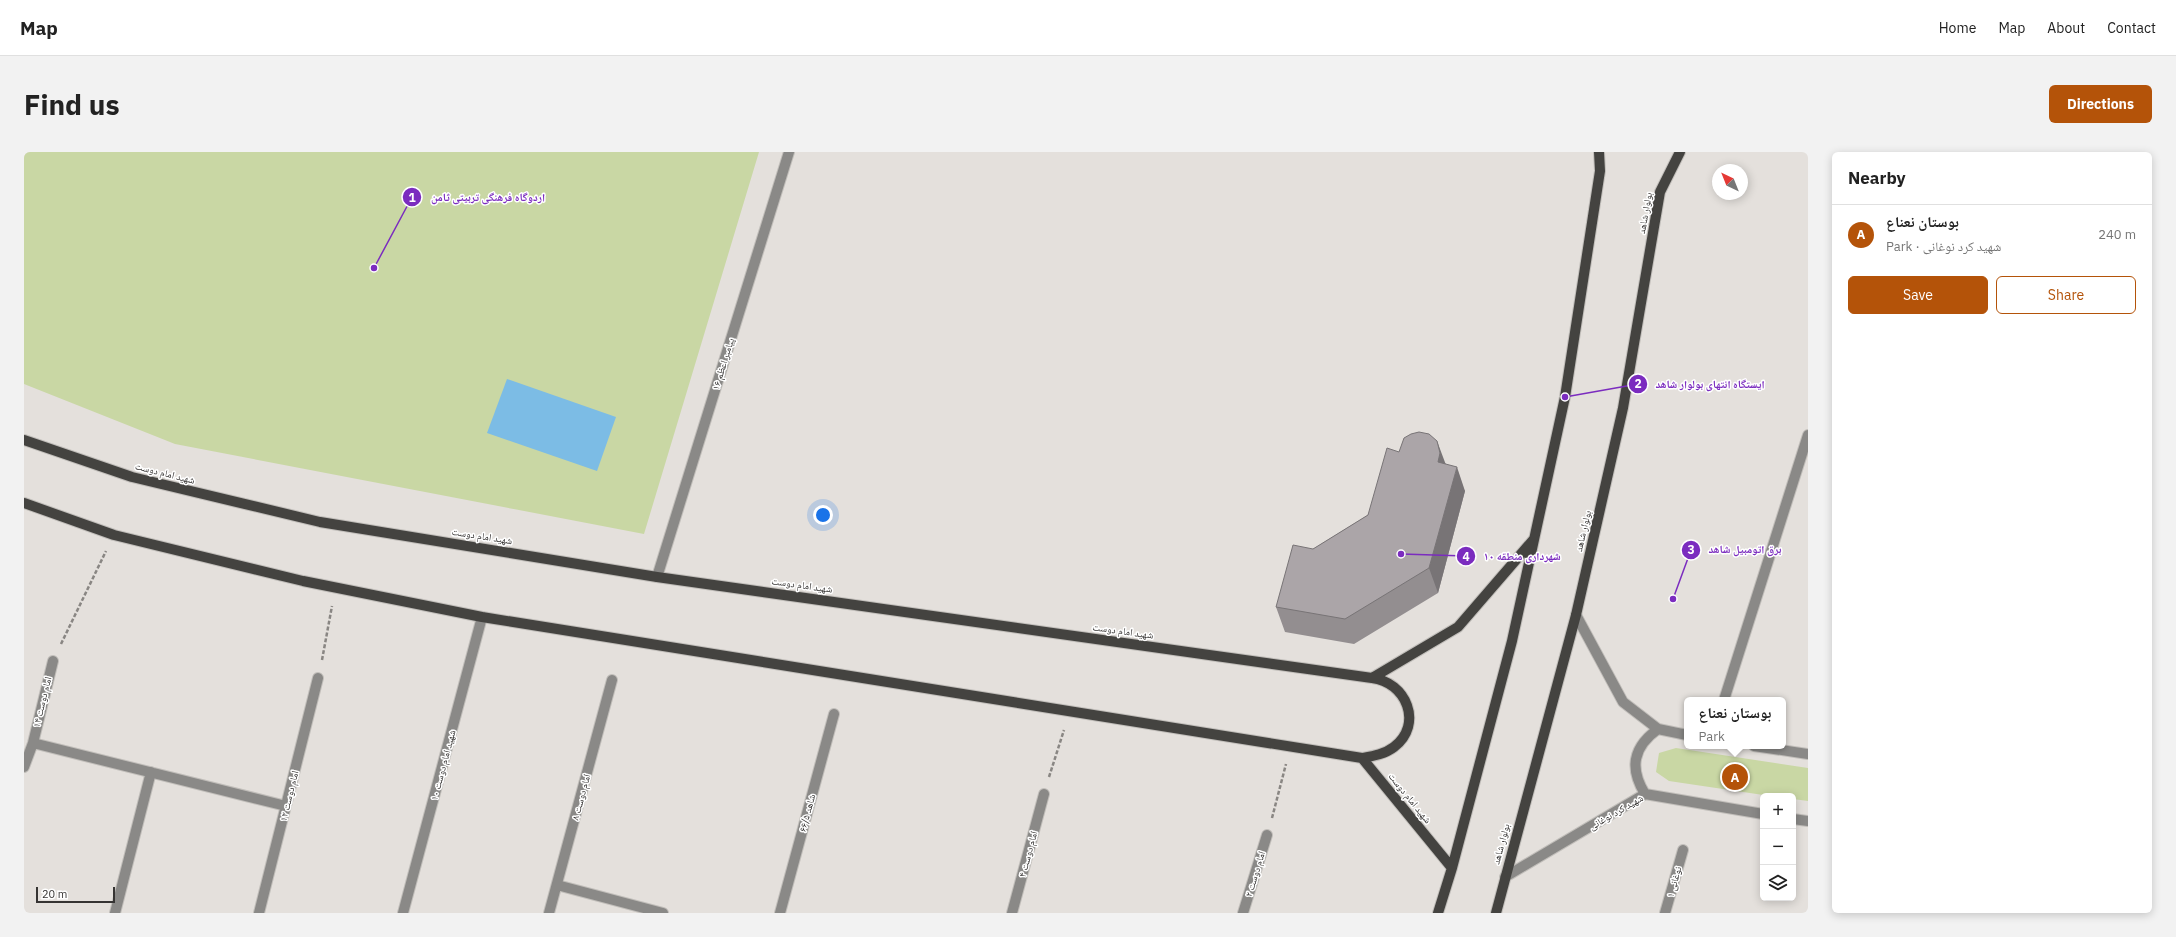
<!DOCTYPE html>
<html lang="en">
<head>
<meta charset="utf-8">
<style>
	body { margin:0; font-family:"IBM Plex Sans","Noto Naskh Arabic",sans-serif; background:#f2f2f2; color:#222 }
	.controls { position:absolute; right:12px; bottom:12px; display:grid; overflow:hidden; border-radius:6px; box-shadow:0 2px 10px #0003 }
	.controls button { width:36px; height:36px; display:grid; place-items:center; padding:0; border:0; border-bottom:1px solid #e0e0e0; background:#fff; color:#222; font:20px sans-serif }
	.compass { position:absolute; left:1688px; top:12px; width:36px; height:36px; border-radius:50%; background:#fff; box-shadow:0 2px 10px #0003; rotate:317deg }
	.scale { position:absolute; left:12px; bottom:10px; width:79px; box-sizing:border-box; padding-left:4px; border:2px solid #363433; border-top:0; font-size:11px; line-height:14px; white-space:nowrap; color:#363433; -webkit-text-stroke:3px #fff; paint-order:stroke }
	.you { position:absolute; left:799px; top:363px; width:14px; height:14px; margin:-10px; border:3px solid #fff; border-radius:50%; background:#1a73e8; box-shadow:0 0 0 6px #1a73e833 }
	.badge { display:grid; place-items:center; width:26px; height:26px; border-radius:50%; background:#b45309; color:#fff; font-size:13px; font-weight:700 }
	.pin { position:absolute; translate:-50% -50%; border:2px solid #fff; box-shadow:0 1px 4px #0006 }
	.popup { position:absolute; left:1660px; top:545px; width:102px; height:52px; box-sizing:border-box; display:grid; place-content:center; border-radius:6px; background:#fff; filter:drop-shadow(0 1px 3px #0005); font-size:13px; white-space:nowrap; color:#767676 }
	.popup b { font-size:15px; color:#222 }
	.popup::after { content:''; position:absolute; left:50%; top:100%; margin-left:-8px; border:8px solid transparent; border-top-color:#fff }
	.list { margin:0; padding:0; list-style:none }
	h2 { display:flex; justify-content:space-between; align-items:center; height:52px; margin:0; padding:0 16px; font-size:17px }
	h2 small { font-size:13px; font-weight:400; color:#767676 }
	.list li { display:grid; grid-template-columns:26px 1fr auto; gap:12px; align-items:center; box-sizing:border-box; height:60px; padding:0 16px; border-top:1px solid #e0e0e0 }
	.list b { display:block; font-size:15px; white-space:nowrap }
	.list p { margin:0; font-size:13px; white-space:nowrap; color:#767676 }
	.list em { font-size:13px; font-style:normal; color:#767676 }
	.actions { display:flex; gap:8px; padding:12px 16px }
	.actions a { flex:1; padding:9px 0; border:1px solid #b45309; border-radius:6px; text-align:center; font-size:14px; color:#b45309 }
	.actions .main { background:#b45309; color:#fff }
	.icon { flex:none; width:22px; height:22px; fill:none; stroke:currentColor; stroke-width:2; stroke-linecap:round; stroke-linejoin:round }
	.map { position:relative; flex:none; width:1784px; height:761px; overflow:hidden; border-radius:6px }
	header { display:flex; align-items:center; gap:24px; box-sizing:border-box; height:56px; padding:0 20px; background:#fff; border-bottom:1px solid #e0e0e0 }
	header strong { font-size:19px }
	nav { display:flex; gap:22px; margin-inline-start:auto; font-size:14px }
	.intro { display:flex; align-items:center; justify-content:space-between; box-sizing:border-box; height:96px; padding:0 24px }
	h1 { margin:0; font-size:28px }
	.button { padding:10px 18px; border-radius:6px; background:#b45309; color:#fff; font-size:14px; font-weight:700 }
	main { display:flex; gap:24px; padding:0 24px }
	aside { flex:1; background:#fff; border-radius:6px; box-shadow:0 2px 10px #0003 }
	.map>svg:first-child { display:block }
	.green { fill:#c9d7a4 }
	.water { fill:#7cbce5 }
	.lines { fill:none; stroke-linecap:round; stroke-linejoin:round }
	.minor-casing { stroke:#c1beba; stroke-width:12 }
	.major-casing { stroke:#c1beba; stroke-width:12 }
	.path { stroke:#898683; stroke-width:2.5; stroke-dasharray:4 2; stroke-linecap:butt }
	.minor { stroke:#8a8987; stroke-width:10 }
	.major { stroke:#444340; stroke-width:10 }
	.wall { fill:#938e90 }
	.shaded-wall { fill:#787476 }
	.building { fill:#aba5a8; stroke:#787476 }
	.labels { text-anchor:middle; dominant-baseline:central; stroke-width:3; stroke-linejoin:round; paint-order:stroke }
	.street-label { font-size:10px; fill:#363433; stroke:#fff }
	.leader { fill:none; stroke:#7b2cbf; stroke-width:1.5 }
	.callout-dot { fill:#7b2cbf; stroke:#fff; stroke-width:1.5 }
	.mark-label { font-size:12px; text-anchor:middle; font-weight:bold; fill:#fff }
	.callout-label { font-size:11px; text-anchor:middle; font-weight:bold; fill:#7b2cbf; stroke:#fff; stroke-width:3; stroke-linejoin:round; paint-order:stroke }
</style>
</head>
<body>
<header>
<strong>Map</strong>
<nav><a>Home</a><a>Map</a><a>About</a><a>Contact</a></nav>
</header>
<div class="intro"><h1>Find us</h1><a class="button">Directions</a></div>
<main>
<div class="map">
<svg width="1784" height="761" viewBox="0 0 1784 761">
	<rect width="100%" height="100%" fill="#e4e0dc"/>
	<path class="green" d="M0,0h735l-115,382 -469,-90 -151,-60z
		M1652,596l132,20v33l-15,-2v-3h-23l-101,-15 -13,-9 3,-19z"/>
	<path class="water" d="M483,227l109,38 -19,54 -110,-38z"/>
	<g class="lines">
		<g class="minor-casing">
			<path id="minor" d="M633,425l132,-425
				M1552,463l47,87 35,27 29,6
				M1700,548l84,-265
				M9,591l253,63
				M1730,594l54,8
				M0,615l9,-24 20,-82
				M1621,642c-16,-26 -12,-47 13,-65
				M1769,667l15,2
				M1481,725l140,-83 118,20
				M533,733l106,28
				M91,761l36,-141
				M235,761l59,-235
				M379,761l79,-296
				M525,761l63,-233
				M756,761l54,-199
				M988,761l32,-119
				M1219,761l24,-78
				M1641,761l18,-63"/>
		</g>
		<g class="major-casing">
			<path id="major" d="M0,288l108,37 188,45 337,55 715,101 86,-51 76,-88
				M0,351l90,32 189,46 179,36 880,141 90,110
				M1338,606c11,-2 23,-4 32,-11 30,-23 12,-65 -22,-69
				M1414,761l14,-45 60,-227 53,-244 35,-226 -1,-19
				M1472,761l80,-298 47,-207 37,-216 20,-40"/>
		</g>
		<path class="path" d="M37,492l45,-93
			M298,508l10,-54
			M1025,625l15,-47
			M1248,666l14,-54"/>
		<use href="#minor" class="minor"/>
		<use href="#major" class="major"/>
	</g>
	<path class="wall" d="M1375,300l46,11 20,28 -27,102 -84,51 -69,-12 -9,-25 37,-58 55,-34z"/>
	<path class="shaded-wall" d="M1413,289l9,24 -8,-3z
		M1433,315l8,24 -27,102 -9,-25z"/>
	<path class="building" d="M1395,280l10,2 8,7 3,12 -2,9 19,5 -28,101 -84,51 -69,-12 17,-62 20,4 55,-34 19,-67 12,4 5,-14 7,-4z"/>
	<g class="labels">
		<g class="street-label">
			<text transform="translate(1621 61) rotate(-80)">بولوار شاهد</text>
			<text transform="translate(699 212) rotate(-73)">پیامبر اعظم ۱۶</text>
			<text transform="translate(141 321) rotate(14)">شهید امام دوست</text>
			<text transform="translate(1559 379) rotate(-77)">بولوار شاهد</text>
			<text transform="translate(458 384) rotate(9)">شهید امام دوست</text>
			<text transform="translate(778 433) rotate(8)">شهید امام دوست</text>
			<text transform="translate(1099 479) rotate(8)">شهید امام دوست</text>
			<text transform="translate(18 550) rotate(-76)">امام دوست ۱۴</text>
			<text transform="translate(419 613) rotate(-75)">شهید امام دوست ۱۰</text>
			<text transform="translate(265 644) rotate(-76)">امام دوست ۱۲</text>
			<text transform="translate(557 645) rotate(-75)">امام دوست ۸</text>
			<text transform="translate(1386 646) rotate(51)">شهید امام دوست</text>
			<text transform="translate(1592 660) rotate(-30)">شهید کرد نوغانی</text>
			<text transform="translate(783 661) rotate(-75)">شاهد ۶۶/۵</text>
			<text transform="translate(1477 692) rotate(-75)">بولوار شاهد</text>
			<text transform="translate(1004 702) rotate(-75)">امام دوست ۴</text>
			<text transform="translate(1231 722) rotate(-73)">امام دوست ۲</text>
			<text transform="translate(1650 730) rotate(-75)">نوغانی ۱</text>
		</g>
	</g>
	<path class="leader" d="M350 116L388 45M1541 245L1614 232M1649 447L1667 398M1377 402L1442 404"/>
	<g class="callout-dot">
		<circle cx="350" cy="116" r="4"/>
		<circle cx="1541" cy="245" r="4"/>
		<circle cx="1649" cy="447" r="4"/>
		<circle cx="1377" cy="402" r="4"/>
		<circle cx="388" cy="45" r="10"/>
		<circle cx="1614" cy="232" r="10"/>
		<circle cx="1667" cy="398" r="10"/>
		<circle cx="1442" cy="404" r="10"/>
	</g>
	<g class="mark-label">
		<text x="388" y="50">1</text>
		<text x="1614" y="236">2</text>
		<text x="1667" y="402">3</text>
		<text x="1442" y="409">4</text>
	</g>
	<g class="callout-label">
		<text x="464" y="49">اردوگاه فرهنگی تربیتی ثامن</text>
		<text x="1686" y="236">ایستگاه انتهای بولوار شاهد</text>
		<text x="1721" y="401">برق اتومبیل شاهد</text>
		<text x="1498" y="408">شهرداری منطقه ۱۰</text>
	</g>
</svg>
<div class="controls">
<button>+</button>
<button>−</button>
<button><svg class="icon" aria-label="layers" viewBox="0 0 24 24"><path d="M12 4l9 5-9 5-9-5zM3 14l9 5 9-5"/></svg></button>
</div>
<svg class="compass" viewBox="-18 -18 36 36"><path d="M0-13l5 13h-10z" fill="#e53935"/><path d="M0 13l5-13h-10z" fill="#767676"/></svg>
<div class="scale">20 m</div>
<div class="you"></div>
<div class="pin badge" style="left:1711px;top:625px">A</div>
<div class="popup"><b>بوستان نعناع</b>Park</div>
</div>
<aside>
<h2>Nearby<small></small></h2>
<ul class="list">
<li><span class="badge">A</span><div><b>بوستان نعناع</b><p>Park · شهید کرد نوغانی</p></div><em>240 m</em></li>
</ul>
<div class="actions"><a class="main">Save</a><a>Share</a></div>
</aside>
</main>
</body>
</html>
